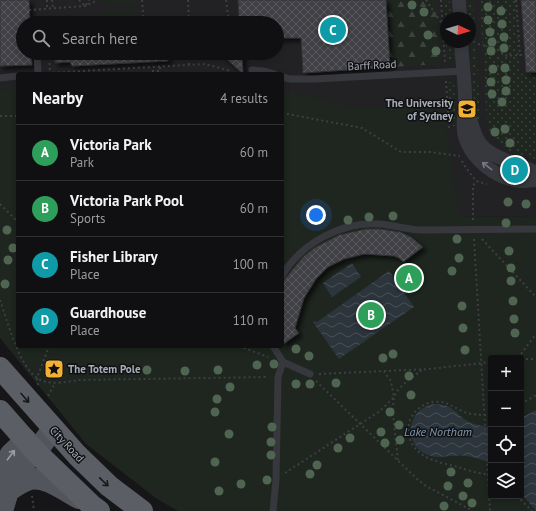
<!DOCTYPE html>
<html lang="en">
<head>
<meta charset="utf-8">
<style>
	body { margin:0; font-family:"PT Sans",sans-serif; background:#19191b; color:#f1f3f6 }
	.controls { position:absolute; right:12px; bottom:12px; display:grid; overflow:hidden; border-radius:4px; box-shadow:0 2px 6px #0003 }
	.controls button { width:36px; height:36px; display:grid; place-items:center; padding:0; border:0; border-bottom:1px solid #303032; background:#101012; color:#f1f3f6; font:20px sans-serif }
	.compass { position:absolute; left:440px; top:12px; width:36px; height:36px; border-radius:50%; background:#101012; box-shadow:0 2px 6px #0003; rotate:94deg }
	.you { position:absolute; left:316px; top:215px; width:14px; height:14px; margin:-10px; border:3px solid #fff; border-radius:50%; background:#1a73e8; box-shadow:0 0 0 6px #1a73e833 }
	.badge { display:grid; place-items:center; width:26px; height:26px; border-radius:50%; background:#1a73e8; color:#fff; font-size:13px; font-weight:700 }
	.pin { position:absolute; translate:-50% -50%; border:2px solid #fff; box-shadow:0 1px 4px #0006 }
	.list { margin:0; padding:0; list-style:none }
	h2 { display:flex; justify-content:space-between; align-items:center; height:52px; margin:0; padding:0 16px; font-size:17px }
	h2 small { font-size:13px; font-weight:400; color:#9c9d9f }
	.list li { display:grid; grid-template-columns:26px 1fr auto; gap:12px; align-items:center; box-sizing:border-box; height:56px; padding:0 16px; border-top:1px solid #303032 }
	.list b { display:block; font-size:15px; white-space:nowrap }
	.list p { margin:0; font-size:13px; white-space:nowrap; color:#9c9d9f }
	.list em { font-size:13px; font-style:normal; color:#9c9d9f }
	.icon { flex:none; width:22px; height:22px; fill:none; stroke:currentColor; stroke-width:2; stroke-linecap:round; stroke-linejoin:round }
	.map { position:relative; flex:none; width:536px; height:511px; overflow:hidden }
	.search { position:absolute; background:#101012; box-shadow:0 2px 6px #0003; left:16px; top:16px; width:268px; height:44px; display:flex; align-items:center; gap:10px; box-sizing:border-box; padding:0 14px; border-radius:22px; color:#9c9d9f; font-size:15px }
	.panel { position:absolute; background:#101012; box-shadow:0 2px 6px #0003; left:16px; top:72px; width:268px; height:276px; border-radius:4px }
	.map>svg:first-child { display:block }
	.built { fill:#222225; fill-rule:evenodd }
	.grass { fill:url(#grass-dots) }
	.forest { fill:url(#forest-firs) }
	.green { fill:#1e261f; fill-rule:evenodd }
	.water { fill:url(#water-waves) }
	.building { fill:url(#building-cross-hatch); stroke:#303034; filter:url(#shadow) }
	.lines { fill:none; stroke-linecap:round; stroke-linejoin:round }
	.path { stroke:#3d3f44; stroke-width:2; stroke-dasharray:2 3; stroke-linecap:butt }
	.service { stroke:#37383d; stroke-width:7 }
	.minor { stroke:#37383d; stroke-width:14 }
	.primary { stroke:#53555c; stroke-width:22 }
	.trunk { stroke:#5b5e65; stroke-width:22 }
	.tree { fill:#506452 }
	.oneway { stroke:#757881 }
	.oneway2 { stroke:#18191b }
	.oneway3 { stroke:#979ba6 }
	.labels { text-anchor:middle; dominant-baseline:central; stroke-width:3; stroke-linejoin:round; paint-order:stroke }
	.street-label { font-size:11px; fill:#a8adb8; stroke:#111113 }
	.poi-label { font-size:11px; font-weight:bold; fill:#a8adb8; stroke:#111113; text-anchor:end }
	.water-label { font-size:12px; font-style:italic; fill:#7f9bb3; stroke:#111113 }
</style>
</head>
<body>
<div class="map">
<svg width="536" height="511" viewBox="0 0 536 511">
	<defs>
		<pattern id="grass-dots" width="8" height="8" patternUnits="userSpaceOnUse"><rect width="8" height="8" fill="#1e261f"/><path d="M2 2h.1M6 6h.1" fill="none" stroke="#3c433d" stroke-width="1.8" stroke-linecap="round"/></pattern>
		<pattern id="forest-firs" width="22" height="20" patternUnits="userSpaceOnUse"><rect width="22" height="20" fill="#1e261f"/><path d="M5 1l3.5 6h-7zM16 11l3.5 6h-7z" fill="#3c433d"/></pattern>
		<pattern id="water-waves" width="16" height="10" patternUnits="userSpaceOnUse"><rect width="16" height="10" fill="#2c353c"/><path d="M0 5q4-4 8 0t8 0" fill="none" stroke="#485056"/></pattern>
		<pattern id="building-cross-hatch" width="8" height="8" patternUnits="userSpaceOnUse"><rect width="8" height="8" fill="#404145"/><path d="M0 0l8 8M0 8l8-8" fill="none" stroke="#595a5e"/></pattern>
		<filter id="shadow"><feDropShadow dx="3.5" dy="3.5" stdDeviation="2" flood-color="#0009"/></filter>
	</defs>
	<rect width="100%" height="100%" fill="#161618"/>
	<path class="built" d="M0,0h536v217l-77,-1 -105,-108 -72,-17v-17h-264v13l-18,4zM446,18h24v24h-24zM23,23h254v30h-254z"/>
	<path class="grass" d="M444,0h6l1,18h-5v20z
		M467,0h6l5,75h-6l-2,-57h-2z
		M480,0h35l5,74 16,-1v86c-28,-8 -34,-7 -49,-33z
		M446,42h6l2,18h-7z
		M472,80h6l2,41h-4z
		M448,82h6l3,44h-6z"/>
	<path class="forest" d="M386,0h52l4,64 -52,3z"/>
	<path class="green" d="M109,0h25v5h-36z
		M135,11v12h-44v-10z
		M18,86v260h264v-257l72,19 48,-2 42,5 15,105 77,1v294h-358l-21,-12 -71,-55 -86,-106v-248zM491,358h30v138h-30z"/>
	<path class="water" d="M352,263l9,14 -29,20 -9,-14z
		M389,271l25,36 -75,52 -26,-37 2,-1 2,1z
		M433,404c21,0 21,9 36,18 7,3 14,4 22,5v37c-11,-6 -26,-10 -39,-8 -7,0 -14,2 -21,0 -17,-4 -25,-23 -17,-38 4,-8 11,-12 19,-14z
		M536,410v101l-15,-18v-75z"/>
	<path class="building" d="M0,0h29l1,23h-7v30h8l1,12 -32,1z
		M238,0h148l4,67 -87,6 -2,-35h-24v-15h-38z
		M521,0h15v72h-10z
		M55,53h113v8l-96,5 -2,-4 -15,1z
		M220,53h22l1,21z
		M366,229h14l20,3 11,5 12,10 -20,15 -4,-4 -5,-2 -30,-2 -20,5 -16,8 -12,12 -12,19 -9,30 4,5 -17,12v-61l2,-4 19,-23 11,-9 25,-13z"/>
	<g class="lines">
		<path class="path" d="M47,0v7
			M52,0l1,8
			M79,0l6,6
			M142,0l2,23
			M188,0l1,23
			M226,0l3,23
			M426,0l16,24
			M441,0l4,63
			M516,0l4,55h5
			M86,5l3,-5
			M29,10l56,-4 13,-6
			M478,44l19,5 10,7 13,-1
			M49,53l1,20
			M189,53v12
			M240,53l11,7
			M160,67v4h-9v2h17v1
			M48,73l157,-9 26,7
			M446,81l3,48 1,1
			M282,113l80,15 39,24h29l30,4
			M0,116h18
			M462,161l2,4 12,16 11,3
			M0,204l18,18
			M473,220v-34l3,-5
			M474,239l16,272
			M482,239l54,58
			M0,300c7,20 19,66 37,78 11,8 29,4 42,2l189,-3
			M239,346l29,11
			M518,358l18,-24
			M521,359h15
			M319,374l110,-5 62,-7
			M316,381l101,98 9,7 47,25
			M38,385l-1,-7 12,-32
			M48,396l7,-13
			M521,404l15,-9
			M491,415c-9,0 -19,0 -27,-3 -11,-5 -19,-12 -32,-10 -9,2 -17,8 -21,16 -3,6 -3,12 -2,18 6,23 30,26 49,31 10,3 23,8 33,7
			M398,460c-1,-11 -8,-56 -3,-65 5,-10 18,-18 27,-25
			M285,473l95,-62 14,-14 -3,-16 -7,-9
			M32,496l2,15
			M517,496l15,15"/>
		<path class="service" d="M37,53l1,21
			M252,70l11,1 11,3
			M282,77l8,2h25l148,-8
			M0,78l18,-2
			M282,276c19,-33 60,-55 98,-52 14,1 28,6 43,6 37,0 75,-1 113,-1
			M273,346l10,16 27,12
			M273,511l3,-31 2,-103 5,-15"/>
		<path class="minor" d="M459,0l1,18
			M461,42c1,20 5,45 4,65 -1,12 -3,18 0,30 7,23 32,42 56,44 5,0 10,-1 15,-1
			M469,116c3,9 5,18 10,26 13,18 39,20 57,31"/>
		<path class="primary" d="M0,473l11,-19 15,-14
			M8,491c7,-5 14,-10 22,-12 17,-3 35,12 49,19
			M2,511l6,-20 16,-29 12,-10 17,-23"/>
		<path class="trunk" d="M0,368l77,87 32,31 33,25
			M0,411l36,41 55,53 8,6"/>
	</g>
	<g class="tree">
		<circle cx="412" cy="5" r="4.5"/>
		<circle cx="488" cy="7" r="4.5"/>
		<circle cx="501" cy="11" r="4.5"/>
		<circle cx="424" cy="12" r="4.5"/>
		<circle cx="488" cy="20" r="4.5"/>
		<circle cx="502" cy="24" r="4.5"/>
		<circle cx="490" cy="32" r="4.5"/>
		<circle cx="428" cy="35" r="4.5"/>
		<circle cx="504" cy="37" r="4.5"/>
		<circle cx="492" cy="42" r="4.5"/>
		<circle cx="504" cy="48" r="4.5"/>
		<circle cx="436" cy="51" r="4.5"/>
		<circle cx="491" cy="51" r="4.5"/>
		<circle cx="505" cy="68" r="4.5"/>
		<circle cx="493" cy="69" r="4.5"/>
		<circle cx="506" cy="80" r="4.5"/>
		<circle cx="491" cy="82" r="4.5"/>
		<circle cx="506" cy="91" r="4.5"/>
		<circle cx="492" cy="94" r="4.5"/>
		<circle cx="502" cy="102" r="4.5"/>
		<circle cx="505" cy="129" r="4.5"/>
		<circle cx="495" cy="132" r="4.5"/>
		<circle cx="510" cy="143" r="4.5"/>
		<circle cx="508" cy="202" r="4.5"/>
		<circle cx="526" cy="204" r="4.5"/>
		<circle cx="393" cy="216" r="4.5"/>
		<circle cx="369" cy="217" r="4.5"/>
		<circle cx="348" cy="220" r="4.5"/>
		<circle cx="506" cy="223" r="4.5"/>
		<circle cx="7" cy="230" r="4.5"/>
		<circle cx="457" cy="239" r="4.5"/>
		<circle cx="13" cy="248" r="4.5"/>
		<circle cx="509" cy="251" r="4.5"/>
		<circle cx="459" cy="258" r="4.5"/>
		<circle cx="8" cy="260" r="4.5"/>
		<circle cx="511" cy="268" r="4.5"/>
		<circle cx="452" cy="271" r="4.5"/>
		<circle cx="511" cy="281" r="4.5"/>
		<circle cx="5" cy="284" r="4.5"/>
		<circle cx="513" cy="301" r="4.5"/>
		<circle cx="462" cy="306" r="4.5"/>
		<circle cx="514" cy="319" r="4.5"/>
		<circle cx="463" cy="328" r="4.5"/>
		<circle cx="515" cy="333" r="4.5"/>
		<circle cx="296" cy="349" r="4.5"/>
		<circle cx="465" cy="350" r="4.5"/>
		<circle cx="393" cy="354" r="4.5"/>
		<circle cx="309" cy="356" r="4.5"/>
		<circle cx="383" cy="358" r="4.5"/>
		<circle cx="274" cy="364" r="4.5"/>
		<circle cx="257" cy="365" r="4.5"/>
		<circle cx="147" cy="370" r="4.5"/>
		<circle cx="218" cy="370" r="4.5"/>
		<circle cx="185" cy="371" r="4.5"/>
		<circle cx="409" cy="376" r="4.5"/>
		<circle cx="336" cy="383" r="4.5"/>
		<circle cx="296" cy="384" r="4.5"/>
		<circle cx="310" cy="384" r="4.5"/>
		<circle cx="230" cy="387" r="4.5"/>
		<circle cx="411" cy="395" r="4.5"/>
		<circle cx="217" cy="399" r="4.5"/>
		<circle cx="215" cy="412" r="4.5"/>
		<circle cx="390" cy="412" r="4.5"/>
		<circle cx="399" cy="425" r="4.5"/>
		<circle cx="272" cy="427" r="4.5"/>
		<circle cx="381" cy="432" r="4.5"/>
		<circle cx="229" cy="434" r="4.5"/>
		<circle cx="350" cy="438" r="4.5"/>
		<circle cx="400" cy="440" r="4.5"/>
		<circle cx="271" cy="442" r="4.5"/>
		<circle cx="385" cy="443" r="4.5"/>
		<circle cx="338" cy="448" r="4.5"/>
		<circle cx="271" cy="455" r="4.5"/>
		<circle cx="215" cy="462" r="4.5"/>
		<circle cx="317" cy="465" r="4.5"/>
		<circle cx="451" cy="472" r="4.5"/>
		<circle cx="310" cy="474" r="4.5"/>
		<circle cx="267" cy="480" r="4.5"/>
		<circle cx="468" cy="483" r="4.5"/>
		<circle cx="241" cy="484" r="4.5"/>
		<circle cx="448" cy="486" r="4.5"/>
		<circle cx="219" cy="491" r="4.5"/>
		<circle cx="463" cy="496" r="4.5"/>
		<circle cx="472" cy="503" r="4.5"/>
		<circle cx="444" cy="506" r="4.5"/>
	</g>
	<defs><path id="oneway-shaft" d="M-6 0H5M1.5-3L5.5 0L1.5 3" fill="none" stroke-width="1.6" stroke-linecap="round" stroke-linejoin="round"/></defs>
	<use class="oneway" href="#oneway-shaft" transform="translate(487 166) rotate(-143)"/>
	<g class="oneway2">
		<use href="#oneway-shaft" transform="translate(25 398) rotate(49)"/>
		<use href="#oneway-shaft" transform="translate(104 482) rotate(44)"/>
	</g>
	<use class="oneway3" href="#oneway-shaft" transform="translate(11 455) rotate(-53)"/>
	<defs>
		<g id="university-square" transform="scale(1)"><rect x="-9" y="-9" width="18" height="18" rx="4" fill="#f2b134" stroke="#111113"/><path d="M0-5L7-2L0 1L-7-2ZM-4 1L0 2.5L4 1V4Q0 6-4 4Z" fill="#111"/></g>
		<g id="sight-square" transform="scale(1)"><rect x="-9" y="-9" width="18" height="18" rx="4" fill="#f2b134" stroke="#111113"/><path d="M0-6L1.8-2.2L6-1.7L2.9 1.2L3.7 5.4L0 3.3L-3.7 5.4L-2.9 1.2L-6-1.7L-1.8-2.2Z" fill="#111"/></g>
	</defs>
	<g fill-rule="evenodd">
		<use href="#university-square" x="467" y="109"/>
		<use href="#sight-square" x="54" y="369"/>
	</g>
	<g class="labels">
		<g class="street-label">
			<text transform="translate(372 65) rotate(-3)">Barff Road</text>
			<text transform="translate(67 444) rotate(47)">City Road</text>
		</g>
		<g class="poi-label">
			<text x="453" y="103">The University<tspan x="453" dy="13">of Sydney</tspan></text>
			<text x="68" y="369" text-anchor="start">The Totem Pole</text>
		</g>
		<g class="water-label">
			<text x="438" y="431">Lake Northam</text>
		</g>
	</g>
</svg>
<div class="controls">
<button>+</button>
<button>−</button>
<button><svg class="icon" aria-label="locate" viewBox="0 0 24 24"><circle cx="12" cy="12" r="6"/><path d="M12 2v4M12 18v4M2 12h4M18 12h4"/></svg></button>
<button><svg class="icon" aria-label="layers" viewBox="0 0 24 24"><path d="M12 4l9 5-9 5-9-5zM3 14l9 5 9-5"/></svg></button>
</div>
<svg class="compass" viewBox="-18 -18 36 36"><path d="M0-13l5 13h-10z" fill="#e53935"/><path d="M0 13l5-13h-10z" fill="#9c9d9f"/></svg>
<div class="you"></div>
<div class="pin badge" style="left:409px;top:278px;background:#2e9e5b">A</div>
<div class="pin badge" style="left:371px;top:315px;background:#2e9e5b">B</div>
<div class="pin badge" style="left:333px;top:30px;background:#0f9aa8">C</div>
<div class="pin badge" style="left:515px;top:170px;background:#0f9aa8">D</div>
<div class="search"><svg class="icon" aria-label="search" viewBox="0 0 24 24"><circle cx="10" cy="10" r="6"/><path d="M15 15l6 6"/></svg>Search here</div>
<section class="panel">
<h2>Nearby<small>4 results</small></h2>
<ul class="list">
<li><span class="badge" style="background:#2e9e5b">A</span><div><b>Victoria Park</b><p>Park</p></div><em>60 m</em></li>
<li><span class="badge" style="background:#2e9e5b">B</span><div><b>Victoria Park Pool</b><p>Sports</p></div><em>60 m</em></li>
<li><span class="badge" style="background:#0f9aa8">C</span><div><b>Fisher Library</b><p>Place</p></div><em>100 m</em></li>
<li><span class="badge" style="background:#0f9aa8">D</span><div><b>Guardhouse</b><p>Place</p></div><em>110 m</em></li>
</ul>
</section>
</div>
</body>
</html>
